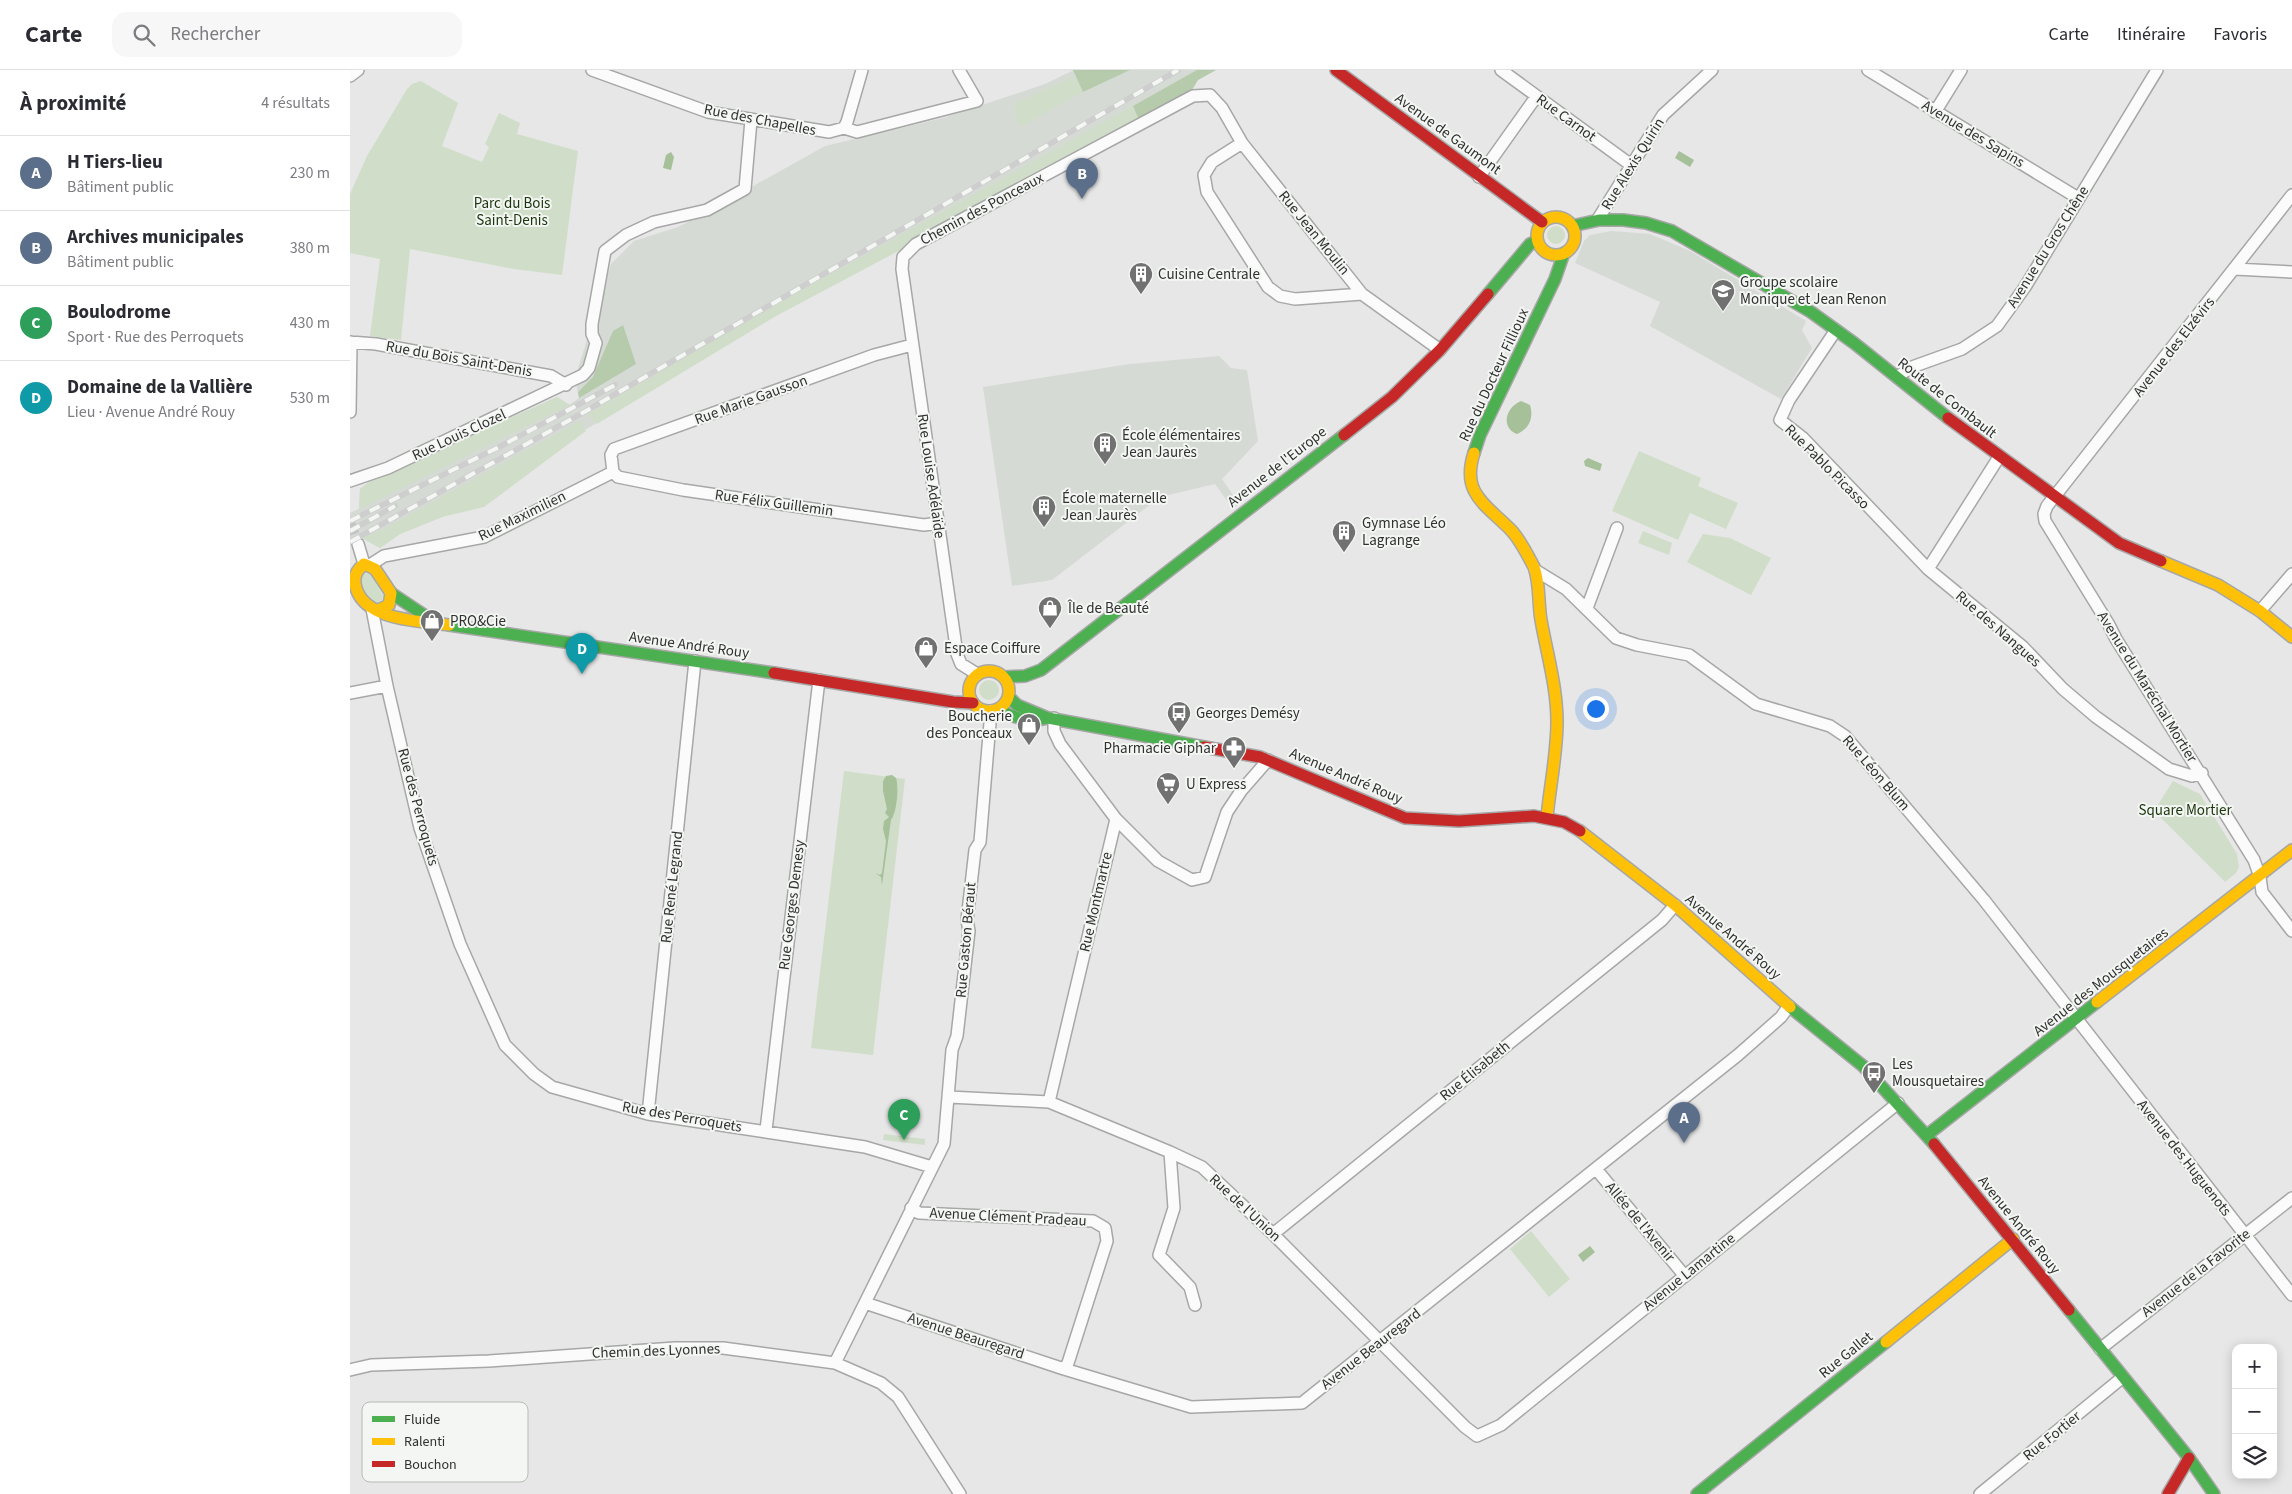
<!DOCTYPE html>
<html lang="fr">
<head>
<meta charset="utf-8">
<style>
	body { margin:0; font-family:"Source Sans 3",sans-serif; background:#f7f7f7; color:#2b2b33 }
	.controls { position:absolute; right:15px; bottom:15px; display:grid; overflow:hidden; border-radius:10px; box-shadow:0 2px 12px #0003 }
	.controls button { width:45px; height:45px; display:grid; place-items:center; padding:0; border:0; border-bottom:1px solid #e1e1e2; background:#fff; color:#2b2b33; font:25px sans-serif }
	.you { position:absolute; left:1245px; top:638px; width:18px; height:18px; margin:-12px; border:4px solid #fff; border-radius:50%; background:#1a73e8; box-shadow:0 0 0 8px #1a73e833 }
	.badge { display:grid; place-items:center; width:32px; height:32px; border-radius:50%; background:#b45309; color:#fff; font-size:16px; font-weight:700 }
	.pin { position:absolute; translate:-50% -41px; filter:drop-shadow(0 1px 2px #0008) }
	.pin::after { content:''; position:absolute; top:26px; width:18px; height:15px; background:inherit; clip-path:polygon(0 0,100% 0,50% 100%) }
	.list { margin:0; padding:0; list-style:none }
	h2 { display:flex; justify-content:space-between; align-items:center; height:65px; margin:0; padding:0 20px; font-size:21px }
	h2 small { font-size:16px; font-weight:400; color:#7c7c81 }
	.list li { display:grid; grid-template-columns:32px 1fr auto; gap:15px; align-items:center; box-sizing:border-box; height:75px; padding:0 20px; border-top:1px solid #e1e1e2 }
	.list b { display:block; font-size:19px; white-space:nowrap }
	.list p { margin:0; font-size:16px; white-space:nowrap; color:#7c7c81 }
	.list em { font-size:16px; font-style:normal; color:#7c7c81 }
	.icon { flex:none; width:28px; height:28px; fill:none; stroke:currentColor; stroke-width:2; stroke-linecap:round; stroke-linejoin:round }
	.map { position:relative; flex:none; width:1942px; height:1424px; overflow:hidden }
	header { display:flex; align-items:center; gap:30px; box-sizing:border-box; height:70px; padding:0 25px; background:#fff; border-bottom:1px solid #e1e1e2 }
	header strong { font-size:24px }
	nav { display:flex; gap:28px; margin-inline-start:auto; font-size:18px }
	.search { width:350px; height:45px; background:#f7f7f7; display:flex; align-items:center; gap:12px; box-sizing:border-box; padding:0 18px; border-radius:15px; color:#7c7c81; font-size:19px }
	main { display:flex }
	aside { flex:1; background:#fff }
	.map>svg:first-child { display:block }
	.built { fill:#d5dad4 }
	.green { fill:#d0dec9 }
	.forest { fill:#b6cbac }
	.water { fill:#a6c09a }
	.lines { fill:none; stroke-linecap:round; stroke-linejoin:round }
	.street-tunnel { stroke:#c2c3c2; stroke-width:11; stroke-dasharray:11 5.5; stroke-linecap:butt }
	.street-casing { stroke:#a6a7a6; stroke-width:14 }
	.fast-casing { stroke:#a6a7a6; stroke-width:14 }
	.slow-casing { stroke:#a6a7a6; stroke-width:14 }
	.jam-casing { stroke:#a6a7a6; stroke-width:14 }
	.street { stroke:#fbfbfb; stroke-width:11 }
	.fast { stroke:#4caf50; stroke-width:11 }
	.slow { stroke:#ffc107; stroke-width:11 }
	.jam { stroke:#c62828; stroke-width:11 }
	.rail-casing { stroke:#cdcecd; stroke-width:5.5 }
	.rail { stroke:#f3f6f2; stroke-width:4; stroke-dasharray:11; stroke-linecap:butt }
	.labels { text-anchor:middle; dominant-baseline:central; stroke-width:4; stroke-linejoin:round; paint-order:stroke }
	.street-label { font-size:15px; fill:#303130; stroke:#f3f6f2 }
	.park-label { font-size:15px; fill:#1c350d; stroke:#f3f6f2 }
	.poi-label { font-size:15px; fill:#303130; stroke:#f3f6f2; text-anchor:start }
	.key { fill:#f3f6f2; stroke:#b8bbb8; stroke-width:1 }
	.key-label { font-size:14px; fill:#303130 }
</style>
</head>
<body>
<header>
<strong>Carte</strong>
<div class="search"><svg class="icon" aria-label="search" viewBox="0 0 24 24"><circle cx="10" cy="10" r="6"/><path d="M15 15l6 6"/></svg>Rechercher</div>
<nav><a>Carte</a><a>Itinéraire</a><a>Favoris</a></nav>
</header>
<main>
<aside>
<h2>À proximité<small>4 résultats</small></h2>
<ul class="list">
<li><span class="badge" style="background:#5c6f8a">A</span><div><b>H Tiers-lieu</b><p>Bâtiment public</p></div><em>230 m</em></li>
<li><span class="badge" style="background:#5c6f8a">B</span><div><b>Archives municipales</b><p>Bâtiment public</p></div><em>380 m</em></li>
<li><span class="badge" style="background:#2e9e5b">C</span><div><b>Boulodrome</b><p>Sport · Rue des Perroquets</p></div><em>430 m</em></li>
<li><span class="badge" style="background:#0f9aa8">D</span><div><b>Domaine de la Vallière</b><p>Lieu · Avenue André Rouy</p></div><em>530 m</em></li>
</ul>
</aside>
<div class="map">
<svg width="1942" height="1424" viewBox="0 0 1942 1424">
	<rect width="100%" height="100%" fill="#e6e7e6"/>
	<path class="built" d="M724,0h142l-478,267 -296,180 -42,17 -20,14 -18,-10 -12,7v-32l9,-4 1,-20 197,-92 12,8 10,-7 -4,-20 36,-114 23,-23 44,-14 29,-15 118,-66 118,-28 102,-34z
		M1261,161l39,3 40,17 116,70 -4,9 10,18 -31,51 -131,-73 10,-24 -85,-39 9,-22 6,-6z
		M869,286l12,12 16,2 11,71 -36,38 17,25 -6,5 -18,-25 -55,13 -108,83 -40,6 -29,-199 147,-23z"/>
	<path class="green" d="M724,6l9,16 -63,35 -5,-14v-9z
		M71,11l37,22 -16,43 40,16 7,-15 -4,-3 14,-31 21,10 -3,11 61,17 -16,124 -48,-6 -104,-20 -9,91 -31,-4 10,-77 -30,-6v-59l17,-38 40,-67 5,-5z
		M783,36l6,14 -248,135 -115,61 -179,108 -9,-10 189,-110z
		M1197 165a9 9 0 1 1 18 0a9 9 0 1 1-18 0Z
		M207,327l13,8 -211,104 1,-20 10,-8z
		M230,351l6,10 -102,76 -42,10 -42,17 -20,14 -18,-10 18,-7z
		M1289,381l62,27 -3,8 40,17 -12,26 -36,-16 -12,27 -66,-29z
		M1293,461l29,12 -3,12 -31,-12z
		M1353,464l27,4 41,20 -20,37 -64,-33z
		M13,503l7,1 13,21 -1,5 -6,3 -13,-13 -2,-16z
		M629 620a10 10 0 1 1 20 0a10 10 0 1 1-20 0Z
		M494,701l61,8 -32,276 -62,-7z
		M1823,711l27,13 37,60 2,13 -3,6 -11,9 -71,-71z
		M534,1064l41,5v6l-42,-5z
		M1181,1161l39,48 -21,18 -39,-48z"/>
	<path class="forest" d="M723,0h57l-47,22z
		M847,0h19l-18,10 -6,10 -53,30 -6,-14z
		M273,255l13,39 -57,34 -1,-6 15,-15 20,-46z"/>
	<path class="water" d="M1329,81l15,9 -4,7 -15,-9z
		M321,82l3,5 -3,13 -8,-2 3,-13z
		M1171,331l9,4c4,13 -1,24 -13,29 -17,-7 -11,-27 4,-33z
		M1238,388l14,6 -2,7 -15,-5 -1,-5z
		M542,705l4,3c3,9 1,34 -5,42l-9,65 -1,-8 -6,-4 5,2 2,-2 4,-32 -3,-12 1,-8 5,-4 -4,-4 2,-4 -4,-18v-10l3,-5z
		M1240,1176l5,6 -12,10 -5,-7z"/>
	<g class="lines">
		<path class="street-tunnel" d="M0,454l8,20"/>
		<g class="street-casing">
			<path id="street" d="M242,0l116,42 121,20 15,-4 3,-6 15,-52
				M1151,0l130,95
				M1518,0l210,128
				M0,6l8,-6
				M1585,42l26,-42
				M494,58l13,4 120,-31 -18,-31
				M892,73l-30,19 -8,13 3,17 61,95 12,9 15,3 67,-5
				M1129,107l57,-80
				M1942,125l-245,311 -3,8 1,7 64,104 7,14 138,221 6,17 2,15 30,39
				M1248,149l65,-104 49,-45
				M1885,199l57,3
				M1486,260l-47,70 -9,20 23,18 125,131
				M0,272l26,2 175,32 15,9
				M1547,307l15,-10 50,-18 35,-23 28,-39 132,-217
				M0,342l1,-70
				M1649,387l-71,112 95,78 40,42 33,28 73,52 23,7 10,-3
				M263,402l-2,-17 3,-6 260,-94 38,-10
				M263,402l5,5 65,13 241,35 14,-2
				M0,411l38,-13 195,-93 6,-7 7,-25 -4,-9v-10l13,-73 21,-16 28,-13 53,-12 38,-21 6,-69
				M8,474l6,20
				M20,495l14,-9 100,-19 129,-65
				M1185,500l31,19 50,49 21,7 52,10 67,49 74,22 15,10 139,164 308,395
				M1237,538l30,-80
				M22,539l15,77 33,142 40,116 45,101 29,29 18,13 96,27 217,33 67,20
				M1910,541l32,-37
				M627,604l-16,-10 -4,-10 -55,-385 1,-12 13,-13 262,-140 15,-8 17,-1 12,13 20,35 120,151 78,56
				M0,623l37,-7
				M704,648v13l6,13 56,75 42,42 34,19 13,-3 22,-65 14,-21 27,-31
				M599,1027l100,5 121,50 32,15 71,67 192,193 12,9 24,-11 397,-322
				M699,1032l67,-283
				M298,1044l47,-453
				M416,1060l53,-450
				M820,1082l4,56 -15,47 31,32 5,18
				M1246,1099l88,106
				M561,1138l8,5 174,8 12,7 2,13 -39,122 -4,6
				M923,1164l389,-314 13,-15
				M515,1233l199,66 127,38 111,-4 436,-348 43,-38 8,-11
				M1750,1279l192,-151
				M485,1293l109,-219 8,-94 5,-14 12,-105 -2,-11 8,-70 5,-8 11,-131
				M0,1300l21,-5 118,-4 186,-13h48l112,15 46,20 17,14 62,97
				M1630,1424l143,-117"/>
		</g>
		<g class="fast-casing">
			<path id="fast" d="M1222,156l27,-6h24l23,3 26,8 139,81 43,31 94,75
				M1138,224l42,-50 7,-3
				M1124,383l6,-18 75,-156 9,-26
				M41,523l39,26
				M99,555l325,48
				M654,607l21,-1 16,-6 303,-235
				M659,627l8,8 31,13 156,29
				M648,639c17,9 31,14 50,9
				M1440,937l73,59 71,78
				M1577,1065l170,-133
				M1719,1240l120,148 25,36
				M1347,1424l189,-152"/>
		</g>
		<g class="slow-casing">
			<path id="slow" d="M1187 166a19 19 0 1 1 38 0a19 19 0 1 1-38 0Z
				M1124,383c-13,40 11,51 36,76 10,10 17,25 24,38 6,15 4,37 7,53 6,34 16,67 16,102 0,31 -7,64 -10,95
				M1811,491l57,24 42,26 32,26
				M28,540l11,-5 2,-12 -16,-24 -11,-5c-8,7 -11,13 -8,24 10,33 65,33 93,37
				M619 621a20 20 0 1 1 40 0a20 20 0 1 1-40 0Z
				M1230,761l95,74 115,102
				M1747,932l195,-152
				M1536,1272l127,-103"/>
		</g>
		<g class="jam-casing">
			<path id="jam" d="M986,0l206,152
				M1598,348l171,125 42,18
				M994,365l48,-38 48,-47 48,-56
				M424,603l179,29 20,1
				M854,677l56,10 145,61 54,3 75,-5 30,6 16,9
				M1584,1074l135,166
				M1818,1424l21,-36"/>
		</g>
		<use href="#street" class="street"/>
		<use href="#fast" class="fast"/>
		<use href="#slow" class="slow"/>
		<use href="#jam" class="jam"/>
		<g class="rail-casing">
			<path id="rail" d="M0,451l151,-75 114,-61
				M0,461l45,-25
				M0,472l236,-131 592,-341"/>
		</g>
		<use href="#rail" class="rail"/>
	</g>
	<defs>
		<g id="building-pin" transform="scale(1.25)"><path d="M0 17L-7.5 6A9.5 9.5 0 1 1 7.5 6Z" fill="#707170" stroke="#f3f6f2"/><path d="M-4-6H4V6H1V3H-1V6H-4ZM-2.5-4.3h1.7v1.8h-1.7ZM.8-4.3h1.7v1.8H.8ZM-2.5-1h1.7V.8h-1.7ZM.8-1h1.7V.8H.8Z" fill="#fff"/></g>
		<g id="school-pin" transform="scale(1.25)"><path d="M0 17L-7.5 6A9.5 9.5 0 1 1 7.5 6Z" fill="#707170" stroke="#f3f6f2"/><path d="M0-5L7-2L0 1L-7-2ZM-4 1L0 2.5L4 1V4Q0 6-4 4Z" fill="#fff"/></g>
		<g id="shop-pin" transform="scale(1.25)"><path d="M0 17L-7.5 6A9.5 9.5 0 1 1 7.5 6Z" fill="#707170" stroke="#f3f6f2"/><path d="M-5-2.5h2.3a2.7 3.5 0 0 1 5.4 0H5L5.5 6h-11ZM-1.5-2.5h3a1.5 2.3 0 0 0-3 0Z" fill="#fff"/></g>
		<g id="bus-pin" transform="scale(1.25)"><path d="M0 17L-7.5 6A9.5 9.5 0 1 1 7.5 6Z" fill="#707170" stroke="#f3f6f2"/><path d="M-5-6H5V4H4V6H2V4H-2V6H-4V4H-5ZM-3.5-4V0h7V-4ZM-3.5 1.2v1.5H-2V1.2ZM2 1.2v1.5H3.5V1.2Z" fill="#fff"/></g>
		<g id="pharmacy-pin" transform="scale(1.25)"><path d="M0 17L-7.5 6A9.5 9.5 0 1 1 7.5 6Z" fill="#707170" stroke="#f3f6f2"/><path d="M-2-6h4v4h4v4h-4v4h-4v-4h-4v-4h4Z" fill="#fff"/></g>
		<g id="supermarket-pin" transform="scale(1.25)"><path d="M0 17L-7.5 6A9.5 9.5 0 1 1 7.5 6Z" fill="#707170" stroke="#f3f6f2"/><path d="M-6-5.5h2.5l.6 2H6L4.5 2H-2.5L-4.4-4H-6ZM-1.5 3.2a1.3 1.3 0 1 0 .1 0ZM3 3.2a1.3 1.3 0 1 0 .1 0Z" fill="#fff"/></g>
	</defs>
	<g fill-rule="evenodd">
		<use href="#building-pin" x="791" y="204"/>
		<use href="#school-pin" x="1373" y="221"/>
		<use href="#building-pin" x="755" y="374"/>
		<use href="#building-pin" x="694" y="437"/>
		<use href="#building-pin" x="994" y="462"/>
		<use href="#shop-pin" x="700" y="538"/>
		<use href="#shop-pin" x="82" y="551"/>
		<use href="#shop-pin" x="576" y="578"/>
		<use href="#bus-pin" x="829" y="643"/>
		<use href="#shop-pin" x="679" y="655"/>
		<use href="#pharmacy-pin" x="884" y="678"/>
		<use href="#supermarket-pin" x="818" y="714"/>
		<use href="#bus-pin" x="1524" y="1003"/>
	</g>
	<g class="labels">
		<g class="street-label">
			<text transform="translate(1216 48) rotate(36)">Rue Carnot</text>
			<text transform="translate(410 50) rotate(11)">Rue des Chapelles</text>
			<text transform="translate(1098 64) rotate(36)">Avenue de Gaumont</text>
			<text transform="translate(1623 64) rotate(31)">Avenue des Sapins</text>
			<text transform="translate(1283 94) rotate(-58)">Rue Alexis Quirin</text>
			<text transform="translate(632 139) rotate(-28)">Chemin des Ponceaux</text>
			<text transform="translate(964 163) rotate(51)">Rue Jean Moulin</text>
			<text transform="translate(1698 177) rotate(-58)">Avenue du Gros Chêne</text>
			<text transform="translate(1824 277) rotate(-52)">Avenue des Elzévirs</text>
			<text transform="translate(109 289) rotate(10)">Rue du Bois Saint-Denis</text>
			<text transform="translate(1144 305) rotate(-65)">Rue du Docteur Fillioux</text>
			<text transform="translate(1597 328) rotate(38)">Route de Combault</text>
			<text transform="translate(401 330) rotate(-20)">Rue Marie Gausson</text>
			<text transform="translate(109 365) rotate(-25)">Rue Louis Clozel</text>
			<text transform="translate(927 397) rotate(-38)">Avenue de l'Europe</text>
			<text transform="translate(1477 397) rotate(45)">Rue Pablo Picasso</text>
			<text transform="translate(581 406) rotate(82)">Rue Louise Adélaïde</text>
			<text transform="translate(424 433) rotate(8)">Rue Félix Guillemin</text>
			<text transform="translate(172 446) rotate(-26)">Rue Maximilien</text>
			<text transform="translate(1648 559) rotate(41)">Rue des Nangues</text>
			<text transform="translate(339 575) rotate(8)">Avenue André Rouy</text>
			<text transform="translate(1797 617) rotate(58)">Avenue du Maréchal Mortier</text>
			<text transform="translate(1526 703) rotate(49)">Rue Léon Blum</text>
			<text transform="translate(996 706) rotate(23)">Avenue André Rouy</text>
			<text transform="translate(68 737) rotate(75)">Rue des Perroquets</text>
			<text transform="translate(322 817) rotate(-84)">Rue René Legrand</text>
			<text transform="translate(746 832) rotate(-77)">Rue Montmartre</text>
			<text transform="translate(442 835) rotate(-83)">Rue Georges Demesy</text>
			<text transform="translate(1383 867) rotate(41)">Avenue André Rouy</text>
			<text transform="translate(616 870) rotate(-85)">Rue Gaston Béraut</text>
			<text transform="translate(1751 912) rotate(-38)">Avenue des Mousquetaires</text>
			<text transform="translate(1125 1001) rotate(-39)">Rue Élisabeth</text>
			<text transform="translate(332 1047) rotate(10)">Rue des Perroquets</text>
			<text transform="translate(1834 1088) rotate(52)">Avenue des Huguenots</text>
			<text transform="translate(895 1138) rotate(43)">Rue de l'Union</text>
			<text transform="translate(658 1147) rotate(3)">Avenue Clément Pradeau</text>
			<text transform="translate(1290 1152) rotate(50)">Allée de l'Avenir</text>
			<text transform="translate(1669 1155) rotate(51)">Avenue André Rouy</text>
			<text transform="translate(1339 1202) rotate(-39)">Avenue Lamartine</text>
			<text transform="translate(1846 1203) rotate(-38)">Avenue de la Favorite</text>
			<text transform="translate(616 1266) rotate(18)">Avenue Beauregard</text>
			<text transform="translate(1021 1279) rotate(-38)">Avenue Beauregard</text>
			<text transform="translate(306 1281) rotate(-2)">Chemin des Lyonnes</text>
			<text transform="translate(1496 1285) rotate(-39)">Rue Gallet</text>
			<text transform="translate(1702 1366) rotate(-39)">Rue Fortier</text>
		</g>
		<g class="park-label">
			<text x="162" y="133">Parc du Bois<tspan x="162" dy="17">Saint-Denis</tspan></text>
			<text x="1835" y="740">Square Mortier</text>
		</g>
		<g class="poi-label">
			<text x="808" y="204">Cuisine Centrale</text>
			<text x="1390" y="212">Groupe scolaire<tspan x="1390" dy="17">Monique et Jean Renon</tspan></text>
			<text x="772" y="365">École élémentaires<tspan x="772" dy="17">Jean Jaurès</tspan></text>
			<text x="712" y="428">École maternelle<tspan x="712" dy="17">Jean Jaurès</tspan></text>
			<text x="1012" y="453">Gymnase Léo<tspan x="1012" dy="17">Lagrange</tspan></text>
			<text x="718" y="538">Île de Beauté</text>
			<text x="100" y="551">PRO&amp;Cie</text>
			<text x="594" y="578">Espace Coiffure</text>
			<text x="846" y="643">Georges Demésy</text>
			<text x="662" y="646" text-anchor="end">Boucherie<tspan x="662" dy="17">des Ponceaux</tspan></text>
			<text x="866" y="678" text-anchor="end">Pharmacie Giphar</text>
			<text x="836" y="714">U Express</text>
			<text x="1542" y="994">Les<tspan x="1542" dy="17">Mousquetaires</tspan></text>
		</g>
	</g>
	<rect x="12" y="1332" width="166" height="80" rx="8" class="key"/>
	<rect x="22" y="1346" width="23" height="6" fill="#4caf50"/>
	<rect x="22" y="1368" width="23" height="7" fill="#ffc107"/>
	<rect x="22" y="1391" width="23" height="6" fill="#c62828"/>
	<g class="key-label">
		<text x="54" y="1354">Fluide</text>
		<text x="54" y="1376">Ralenti</text>
		<text x="54" y="1399">Bouchon</text>
	</g>
</svg>
<div class="controls">
<button>+</button>
<button>−</button>
<button><svg class="icon" aria-label="layers" viewBox="0 0 24 24"><path d="M12 4l9 5-9 5-9-5zM3 14l9 5 9-5"/></svg></button>
</div>
<div class="you"></div>
<div class="pin badge" style="left:1334px;top:1073px;background:#5c6f8a">A</div>
<div class="pin badge" style="left:732px;top:129px;background:#5c6f8a">B</div>
<div class="pin badge" style="left:554px;top:1070px;background:#2e9e5b">C</div>
<div class="pin badge" style="left:232px;top:604px;background:#0f9aa8">D</div>
</div>
</main>
</body>
</html>
